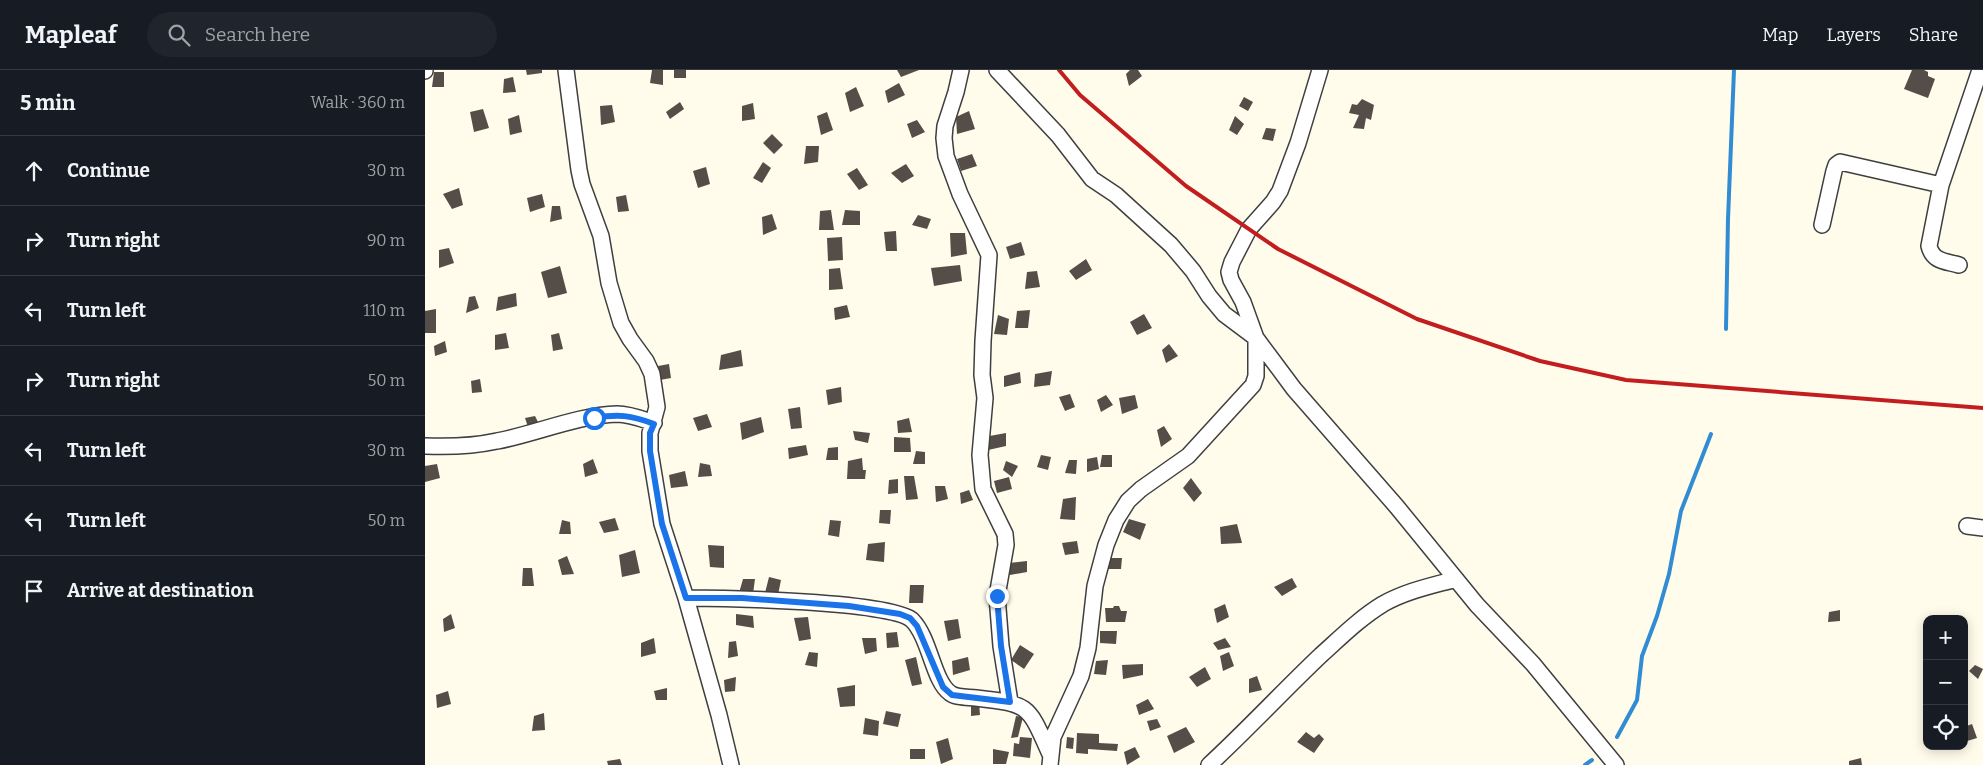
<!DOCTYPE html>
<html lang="en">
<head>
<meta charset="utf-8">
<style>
	body { margin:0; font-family:Bitter,serif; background:#20242c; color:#f1f3f6 }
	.controls { position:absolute; right:15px; bottom:15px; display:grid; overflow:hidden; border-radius:10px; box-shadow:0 2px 12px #0003 }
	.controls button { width:45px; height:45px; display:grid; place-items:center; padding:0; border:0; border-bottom:1px solid #363941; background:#171b24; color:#f1f3f6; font:25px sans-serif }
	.stop { position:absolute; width:15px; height:15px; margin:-11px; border:4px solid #1a73e8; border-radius:50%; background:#fff }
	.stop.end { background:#1a73e8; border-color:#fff; box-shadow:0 1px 5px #0008 }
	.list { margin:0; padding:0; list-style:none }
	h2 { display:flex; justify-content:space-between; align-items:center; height:65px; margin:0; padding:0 20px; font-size:21px }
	h2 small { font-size:16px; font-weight:400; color:#9ea1a6 }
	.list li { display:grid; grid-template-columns:32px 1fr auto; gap:15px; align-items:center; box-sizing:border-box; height:70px; padding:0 20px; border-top:1px solid #363941 }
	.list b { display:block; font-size:19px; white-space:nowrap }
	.list em { font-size:16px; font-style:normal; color:#9ea1a6 }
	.icon { flex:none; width:28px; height:28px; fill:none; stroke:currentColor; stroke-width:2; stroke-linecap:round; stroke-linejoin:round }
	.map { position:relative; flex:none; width:1558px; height:695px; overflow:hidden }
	header { display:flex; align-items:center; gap:30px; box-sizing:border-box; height:70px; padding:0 25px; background:#171b24; border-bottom:1px solid #363941 }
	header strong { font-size:24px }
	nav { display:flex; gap:28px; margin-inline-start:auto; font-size:18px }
	.search { width:350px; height:45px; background:#20242c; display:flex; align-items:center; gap:12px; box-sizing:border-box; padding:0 18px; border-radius:28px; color:#9ea1a6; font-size:19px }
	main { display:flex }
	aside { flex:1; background:#171b24 }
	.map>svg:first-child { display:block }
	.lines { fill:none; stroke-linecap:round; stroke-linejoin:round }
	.stream { stroke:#318cd4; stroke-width:4 }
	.building { fill:#554e48 }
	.street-casing { stroke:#3f3f3f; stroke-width:18 }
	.street { stroke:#fff; stroke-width:15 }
	.rail { stroke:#c21e1f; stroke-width:4 }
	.route { stroke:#1a73e8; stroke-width:6 }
</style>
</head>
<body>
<header>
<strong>Mapleaf</strong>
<div class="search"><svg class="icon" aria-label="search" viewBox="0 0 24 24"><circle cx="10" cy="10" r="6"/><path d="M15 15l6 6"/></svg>Search here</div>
<nav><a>Map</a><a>Layers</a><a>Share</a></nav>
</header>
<main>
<aside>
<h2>5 min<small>Walk · 360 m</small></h2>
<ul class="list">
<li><svg class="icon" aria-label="ahead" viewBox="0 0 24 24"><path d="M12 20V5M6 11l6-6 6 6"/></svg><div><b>Continue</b></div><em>30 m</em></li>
<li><svg class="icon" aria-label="right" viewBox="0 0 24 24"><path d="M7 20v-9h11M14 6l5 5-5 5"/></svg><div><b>Turn right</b></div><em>90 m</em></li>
<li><svg class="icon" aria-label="left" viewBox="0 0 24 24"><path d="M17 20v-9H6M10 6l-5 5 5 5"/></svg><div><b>Turn left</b></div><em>110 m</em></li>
<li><svg class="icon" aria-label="right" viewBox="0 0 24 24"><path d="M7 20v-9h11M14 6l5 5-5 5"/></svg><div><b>Turn right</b></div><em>50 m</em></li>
<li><svg class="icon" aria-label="left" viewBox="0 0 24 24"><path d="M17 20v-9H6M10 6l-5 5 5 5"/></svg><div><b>Turn left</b></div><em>30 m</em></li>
<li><svg class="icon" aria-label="left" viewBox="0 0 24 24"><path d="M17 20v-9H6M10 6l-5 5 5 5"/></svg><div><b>Turn left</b></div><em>50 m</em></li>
<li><svg class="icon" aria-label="arrive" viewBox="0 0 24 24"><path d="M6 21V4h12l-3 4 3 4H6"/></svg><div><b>Arrive at destination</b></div></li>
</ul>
</aside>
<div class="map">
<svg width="1558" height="695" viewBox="0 0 1558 695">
	<rect width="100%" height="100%" fill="#fffceb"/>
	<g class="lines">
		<path class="stream" d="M1301,259l2,-110 6,-149
			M1192,667l20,-37 5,-44 15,-40 12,-42 12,-63 30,-77
			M1160,695l7,-5"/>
	</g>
	<path class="building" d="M101,0h16v3l-15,2z
		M227,0h11v15l-13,-2z
		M249,0h12v8h-12z
		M472,0h22l-18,7z
		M705,0h8l4,6 -13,10 -3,-12z
		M1487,0h12l4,2v4l7,3 -7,19 -24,-9z
		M9,2h10v15h-12z
		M88,7l3,15 -13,1 1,-14z
		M474,13l6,12 -17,8 -3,-12z
		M431,17l8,19 -14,6 -5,-19z
		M819,27l9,5 -5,9 -9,-5z
		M937,29l12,6 -3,15 -5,-2 -2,11 -11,-1 6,-13 -10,-2 3,-9 5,1z
		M255,32l4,7 -14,10 -4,-7z
		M328,33l2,16 -13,2v-15z
		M187,35l3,17 -14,3 -1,-19z
		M58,39l6,19 -15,4 -4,-20z
		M544,41l6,18 -18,5 -1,-17z
		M402,42l6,18 -12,5 -4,-19z
		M94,45l3,17 -12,3 -2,-16z
		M810,46l9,8 -7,11 -8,-5z
		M492,50l8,12 -13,6 -5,-14z
		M841,58l10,1 -3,12 -11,-2z
		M347,64l11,11 -9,9 -11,-11z
		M381,76h13l-1,16 -14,2z
		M547,84l5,12 -16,5 -4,-12z
		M338,92l8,6 -9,15 -9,-5z
		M481,94l8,12 -12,7 -11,-10z
		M281,97l4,17 -12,4 -5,-17z
		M432,98l11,17 -9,5 -12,-16z
		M34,118l4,17 -11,4 -9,-15z
		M117,124l3,13 -15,5 -3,-14z
		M201,125l3,16 -11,1 -2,-15z
		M127,136h8l2,13 -12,3z
		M406,140l3,20h-15l1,-19z
		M420,140l15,1v14h-18z
		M347,144l5,15 -14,6 -1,-18z
		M493,145l13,4 -4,10 -15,-4z
		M471,161l1,20h-11l-2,-19z
		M525,163h15l2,21 -16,3z
		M417,167l1,23 -15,1 -1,-23z
		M596,172l4,13 -15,4 -4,-12z
		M24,178l5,15 -15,5v-18z
		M661,189l6,11 -16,10 -7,-9z
		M535,195l2,16 -28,5 -3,-18z
		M135,196l7,27 -19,5 -7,-26z
		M415,198l3,21 -14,1v-21z
		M612,201l3,16 -15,2 2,-17z
		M91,223l1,13 -21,5 2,-14z
		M50,226l4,12 -13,5 3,-16z
		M422,235l3,12 -15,3 -1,-12z
		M11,239v24h-11v-22z
		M605,240l-2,18h-13l2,-17z
		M719,244l8,14 -15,7 -7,-13z
		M573,245l11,4 -2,16 -13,-1z
		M81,263l3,15 -14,2v-15z
		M134,263l4,16 -10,2 -2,-16z
		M20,271l2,11 -12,4 -1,-10z
		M744,274l9,12 -12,7 -4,-13z
		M316,280l2,16 -24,4 2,-15z
		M244,294l2,14 -11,2 -2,-14z
		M627,301l-2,14 -16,2 1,-13z
		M595,302l1,11 -17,4v-11z
		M55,309l2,13 -10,1 -1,-12z
		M416,317l1,15 -14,3 -2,-15z
		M645,324l5,13 -10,4 -6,-14z
		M681,325l7,10 -12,7 -4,-12z
		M710,325l3,13 -16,6 -3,-16z
		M375,337l2,21 -11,1 -3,-20z
		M282,344l5,13 -14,4 -5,-13z
		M110,346l4,8 -11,3 -3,-9z
		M336,347l3,15 -22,8 -2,-17z
		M484,348l3,14 -14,1 -1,-12z
		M739,356l8,13 -11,8 -4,-17z
		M428,361l17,2 -2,10 -13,-3z
		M581,363v13l-18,4 -4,-13z
		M469,367l16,1 1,14h-17z
		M381,375l2,10 -19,4 -1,-11z
		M413,377v13h-12l2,-12z
		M491,381l9,1v12h-12z
		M616,385l10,2 -3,13 -11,-3z
		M677,385h10v12h-12z
		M672,387l2,12 -12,3v-13z
		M437,388l1,12h3l-1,9h-18l1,-18z
		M168,389l5,14 -13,4 -2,-13z
		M644,390h8l-1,14 -11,-1z
		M581,391l12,5 -6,11 -9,-7z
		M275,393l10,2 2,11 -14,1z
		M12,394l3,14 -15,4v-16z
		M260,401l3,15 -17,2 -2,-13z
		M479,406h10l4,23 -12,1z
		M584,407l3,12 -15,4 -3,-12z
		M766,408l11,15 -8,9 -11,-14z
		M473,409v14l-10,1 1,-14z
		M510,416h10l3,13 -12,3z
		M544,420l4,10 -12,4 -1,-11z
		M651,427l-1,23 -15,-1 3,-20z
		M455,440h11l-1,14 -11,-1z
		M190,448l4,12 -15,3 -5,-11z
		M704,449l17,5 -6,16 -17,-8z
		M137,450l8,2 1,12h-12z
		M405,450l11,1 -2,16 -11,-2z
		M812,454l5,19 -21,1 -1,-17z
		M652,471l2,12 -14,2 -3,-12z
		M460,472l-1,20 -18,-2 2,-16z
		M283,475l16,1v22l-14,-1z
		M210,480l5,23 -18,4 -3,-22z
		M142,486l7,18 -12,1 -4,-15z
		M684,488h13l-1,11h-13z
		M602,491v11l-17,3 -1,-12z
		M98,498h9l2,18h-12z
		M344,507l12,3 -3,15 -13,-2z
		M867,508l5,9 -15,9 -8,-9z
		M318,509h12l-2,15 -14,-1z
		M485,515h14l-1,18h-14z
		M800,534l4,13 -12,6 -3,-14z
		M689,536h5l2,5h6l-2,11h-19l-1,-14h8z
		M1415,540v11l-12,1 1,-10z
		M26,544l4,14 -11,4 -1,-13z
		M311,544l17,2 1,12 -18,-3z
		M383,547l3,22 -12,2 -5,-23z
		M533,549l3,19 -13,3 -4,-20z
		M675,561h17l-1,13 -16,-1z
		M472,562l2,15 -12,1 -1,-15z
		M229,568l2,15 -15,4v-14z
		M437,568h14l1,13 -12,3z
		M800,568l6,9 -13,3 -5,-7z
		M311,571l2,15 -10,2 1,-16z
		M595,575l14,9 -10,15 -13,-9z
		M384,582l9,1 -1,14 -12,-2z
		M804,582l5,14 -11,5 -3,-15z
		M491,587l6,27 -10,2 -7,-26z
		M543,587l2,13 -17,5 -1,-14z
		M683,590l-2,15 -12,-1 2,-13z
		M718,594v11l-20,4 -1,-14z
		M1550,595l8,4 -5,10 -9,-8z
		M780,597l6,12 -14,8 -8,-10z
		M832,606l5,14 -13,3v-14z
		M311,607l-1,14 -10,1 -1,-12z
		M430,615v21l-15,1 -3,-19z
		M242,618v12h-11l-2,-9z
		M23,621l3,13 -14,4 -1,-13z
		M723,629l6,10 -15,6 -3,-10z
		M546,632h8l1,13 -9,1z
		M461,641l15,3 -3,13 -15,-3z
		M119,643l1,17 -13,1 2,-15z
		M591,646l7,1 -5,20 -7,1z
		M440,648l14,3 -1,15 -15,-2z
		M732,649l4,8 -11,4 -3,-10z
		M1547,654l5,14 -13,4v-15z
		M761,657l9,15 -21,11 -7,-17z
		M881,662l8,6 5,-4 5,5 -10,14 -17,-11z
		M652,663l22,1v9l19,1 -1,7 -29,-2v5l-12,-1z
		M595,667l12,1 -2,20 -17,-2 1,-13 5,1z
		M642,667l7,1 -1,11 -7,-1z
		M523,668l5,21 -12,5 -5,-22z
		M710,677l5,10 -13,8 -3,-13z
		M485,679h15v10h-15z
		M568,679l16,3 -3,12h-13z
		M1436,688l1,7h-13v-4z
		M195,689l2,6h-14l-1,-4z"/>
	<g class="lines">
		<g class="street-casing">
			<path id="street" d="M141,0l13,100 3,14 19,52 8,47 12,40 9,16 16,22 6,13 5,33 -7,26v18l12,73 24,74 33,117 12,50
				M536,0l-5,22 -11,34 -1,12 2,18 14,38 29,61 -6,86 -1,34 3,23 -5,57 3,34 22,45 1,11 -9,51 4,50 9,56
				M572,0l61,65 34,44 24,16 55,50 22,26 16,25 15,18 32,24 38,51 103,118 80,98 56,59 83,101
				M0,1v-1
				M1397,155l12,-54 2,-6 4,-3 101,23
				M1534,195c-14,-4 -26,-3 -30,-19l12,-61 39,-115
				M0,376c24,1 49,0 72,-5 38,-7 81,-26 120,-27 13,0 25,5 37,9
				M1542,456l16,2
				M261,528c35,0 206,3 226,22 18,18 21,61 38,73 6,5 18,4 26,5 54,6 52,7 74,56
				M625,695l3,-28 28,-61 7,-28 7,-62 11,-41 10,-25 12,-19 13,-12 47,-33 65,-71 3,-9v-38l-13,-36 -12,-22 -2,-8 3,-10 17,-33 24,-27 7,-11 18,-48 22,-73
				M784,695c39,-36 74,-74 112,-110 20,-18 39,-37 62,-51 23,-13 48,-18 73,-25"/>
		</g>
		<use href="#street" class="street"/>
		<path class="rail" d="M634,0l21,25 106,91 92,63 139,70 123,42 86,19 357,28"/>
	</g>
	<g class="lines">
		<path class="route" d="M169,348c24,-4 37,-3 60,6l-4,9v18l12,73 24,74h56l107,8 51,8 10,4 7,8 26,61 9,8 58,7 -9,-56 -4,-50"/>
	</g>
</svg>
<div class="controls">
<button>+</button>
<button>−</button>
<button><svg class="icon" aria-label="locate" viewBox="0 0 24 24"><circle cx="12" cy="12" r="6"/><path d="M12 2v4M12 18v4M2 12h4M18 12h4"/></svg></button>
</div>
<div class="stop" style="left:169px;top:348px"></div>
<div class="stop end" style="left:572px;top:526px"></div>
</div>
</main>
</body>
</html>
